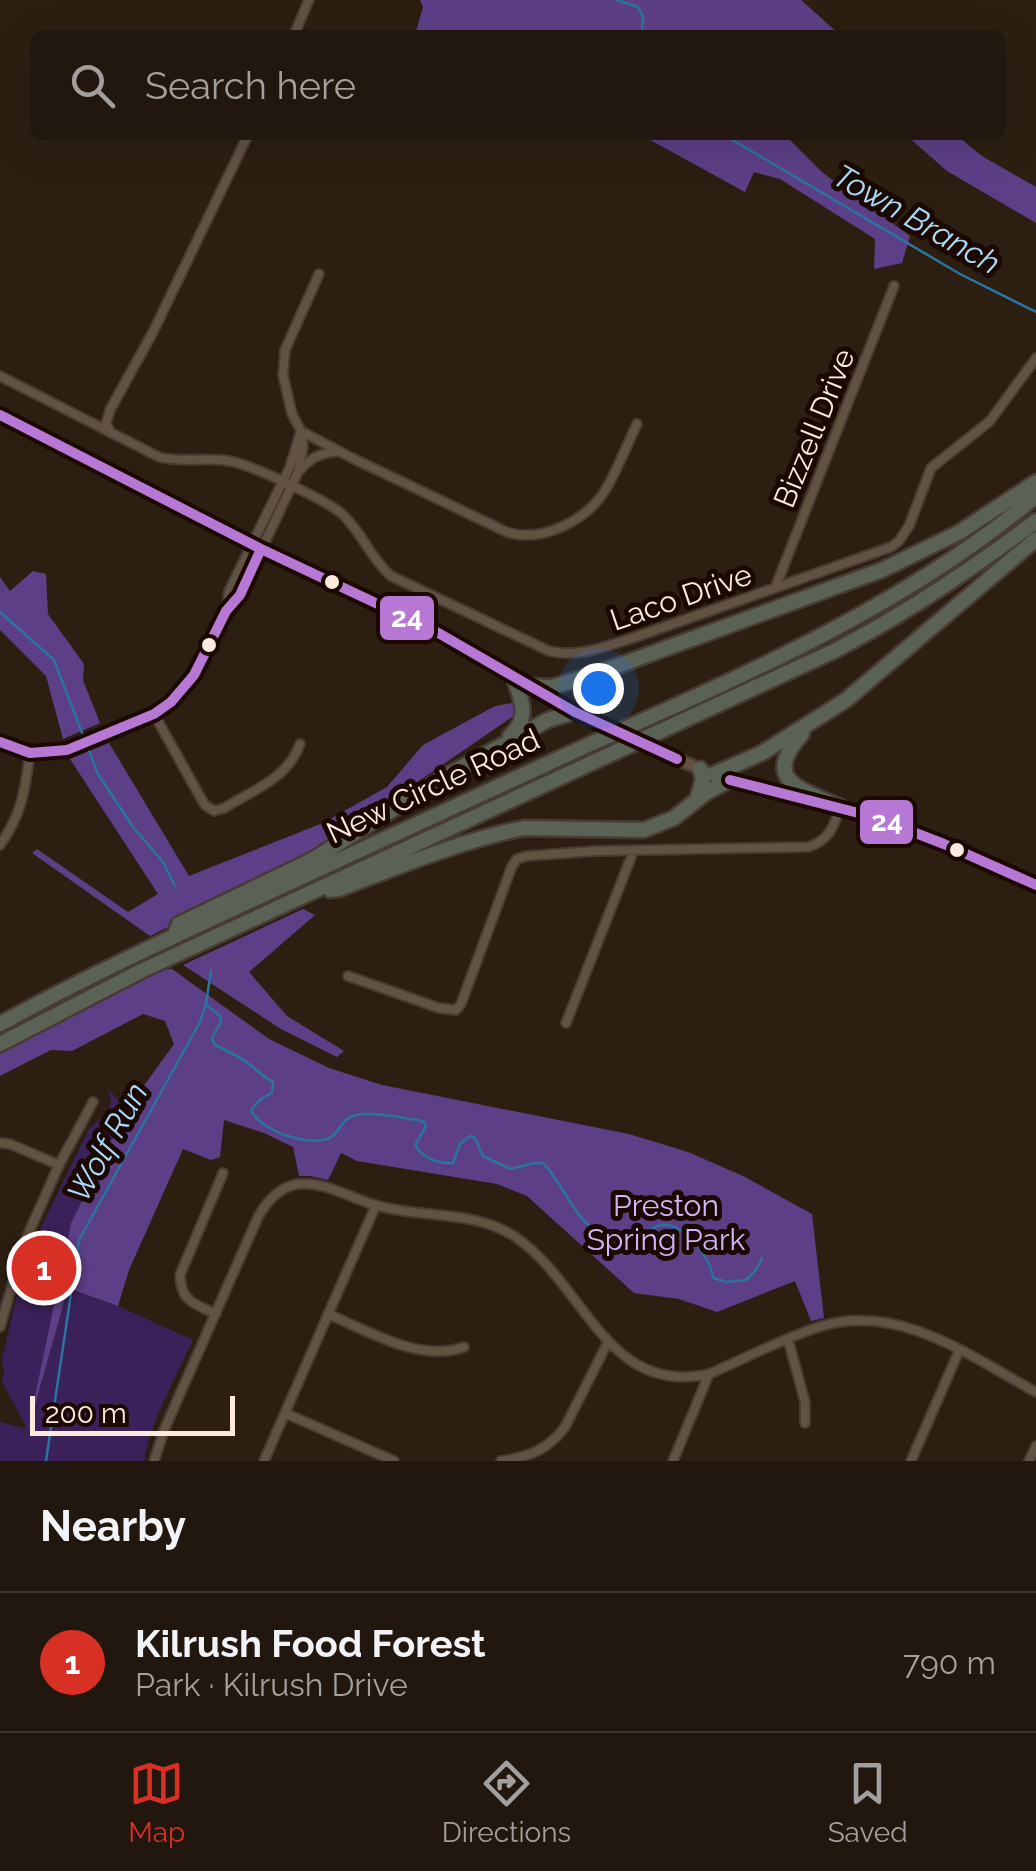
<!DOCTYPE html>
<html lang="en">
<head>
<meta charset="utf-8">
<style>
	body { margin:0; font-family:Raleway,sans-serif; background:#2d241c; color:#f1f3f6 }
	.scale { position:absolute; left:30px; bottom:25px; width:205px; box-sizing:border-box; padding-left:10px; border:5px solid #fceadd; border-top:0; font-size:28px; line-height:35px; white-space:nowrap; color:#fceadd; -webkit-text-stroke:8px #1b0800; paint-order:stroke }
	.you { position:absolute; left:598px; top:688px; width:35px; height:35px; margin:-25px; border:8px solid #fff; border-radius:50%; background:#1a73e8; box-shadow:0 0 0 15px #1a73e833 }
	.badge { display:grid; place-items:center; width:65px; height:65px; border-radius:50%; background:#d93025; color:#fff; font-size:32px; font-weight:700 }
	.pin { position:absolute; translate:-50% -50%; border:5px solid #fff; box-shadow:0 2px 10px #0006 }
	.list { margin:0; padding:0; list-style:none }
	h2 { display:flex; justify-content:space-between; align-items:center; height:130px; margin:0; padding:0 40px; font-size:42px }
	h2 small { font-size:32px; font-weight:400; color:#a29f9e }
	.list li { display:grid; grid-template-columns:65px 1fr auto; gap:30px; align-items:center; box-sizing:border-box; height:140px; padding:0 40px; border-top:2px solid #3e362e }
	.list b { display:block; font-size:38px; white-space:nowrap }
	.list p { margin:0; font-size:32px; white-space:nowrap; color:#a29f9e }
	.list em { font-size:32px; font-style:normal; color:#a29f9e }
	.icon { flex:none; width:55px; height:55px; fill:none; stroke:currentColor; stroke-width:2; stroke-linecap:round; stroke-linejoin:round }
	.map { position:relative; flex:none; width:1036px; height:1461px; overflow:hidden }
	.search { position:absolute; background:#21170e; box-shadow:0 10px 40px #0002; left:30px; right:30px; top:30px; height:110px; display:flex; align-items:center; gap:25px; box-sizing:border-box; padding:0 35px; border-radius:15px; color:#a29f9e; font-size:38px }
	.sheet { height:270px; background:#21170e }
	nav { display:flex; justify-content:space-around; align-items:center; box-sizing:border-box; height:140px; border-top:2px solid #3e362e; background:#21170e; font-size:28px; color:#a29f9e }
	nav a { display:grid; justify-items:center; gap:5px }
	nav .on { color:#d93025 }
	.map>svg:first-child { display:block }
	.green { fill:#3a2159 }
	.forest { fill:#5d3f87 }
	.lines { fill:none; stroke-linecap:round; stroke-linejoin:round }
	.stream { stroke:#29759f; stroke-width:2.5 }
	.street-casing { stroke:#473b33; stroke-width:12 }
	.secondary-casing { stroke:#473b33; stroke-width:15 }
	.highway-casing { stroke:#473b33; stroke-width:19 }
	.street { stroke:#625243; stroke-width:8 }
	.secondary { stroke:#625243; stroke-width:10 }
	.highway { stroke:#5a6256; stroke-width:14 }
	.secondary-bridge-casing { stroke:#473b33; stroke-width:15; stroke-linecap:butt }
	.secondary-bridge { stroke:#625243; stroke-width:10 }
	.bus-1-casing { stroke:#1b0800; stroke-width:18 }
	.bus-1 { stroke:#b678d4; stroke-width:10 }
	.bus-dot { fill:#fceadd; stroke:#1b0800; stroke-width:4 }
	.labels { text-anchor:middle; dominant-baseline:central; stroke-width:10; stroke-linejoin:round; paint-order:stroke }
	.street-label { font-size:30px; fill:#fceadd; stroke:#1b0800 }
	.park-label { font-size:30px; fill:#cdb7fd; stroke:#1b0800 }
	.water-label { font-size:32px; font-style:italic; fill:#aad9f9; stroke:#1b0800 }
	.line-badge { stroke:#1b0800; stroke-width:4 }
	.badge-label { font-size:28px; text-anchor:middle; font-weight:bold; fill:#fff }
</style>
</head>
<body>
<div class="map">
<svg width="1036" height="1461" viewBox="0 0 1036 1461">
	<rect width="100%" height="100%" fill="#2c1f12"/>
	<path class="green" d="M108,1089l19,20 -56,114 -33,172 30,-107 50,18 75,34c-13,28 -48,93 -48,121h-145v-39l27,7 -25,-48 2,-10 -2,-11 14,-61 20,-62 53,-108 19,-17 3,-10z"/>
	<path class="forest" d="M420,0h381l39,35h-425l8,-28z
		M641,135h144l38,38 87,63 -8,27 -28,6 1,-30 -95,-60 -26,-7 -9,20z
		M906,135h50l26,21 54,31v36l-89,-52z
		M33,571l13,3 2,40 36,50 -1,16 17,43 -37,16 -17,-63 -46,-46v-53l10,14z
		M518,702l-3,13 -118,81 -126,80 -121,60 -118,-83 5,-4 91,63 30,-18 -88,-135 39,-16 80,133 134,-53 64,-36 36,-42 72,-39z
		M303,909l12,6 -66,57 38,44 57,35 -7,6 -56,-28 -98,-64z
		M172,969l97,70 60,29 53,17 247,49 59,18 55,24 69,38 12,104 -13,3 -16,-40 -78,31 -38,-13 -45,-6 -107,-97 -30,-12 -140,-23 -16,-8 -13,27 -18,-4h-11l-6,-29 -29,-14 -40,-13 -4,37 -9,3 -28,-11 -54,121 -11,36 -50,-18 -40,142 43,-207 56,-114 47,-65 -9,-23 -22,-7 -71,37 -21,-1 -51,26v-22l161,-84z"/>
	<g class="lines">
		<path class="stream" d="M617,0l21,7 5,10 -1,14 -5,4
			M724,135l236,139 76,38
			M0,612l54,48 44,114 35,53 30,35 12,24
			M206,1004l15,13 -1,7 -8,14 3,7c13,6 26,12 38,22 7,6 12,11 20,15l-1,11 -11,6 -10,11c10,21 55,36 76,29 13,-4 12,-20 29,-24 19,-4 44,3 63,5l5,2 2,5 -11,18c7,13 24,19 38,18l7,-19 10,-8 5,2 8,18 28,13 23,-6h9c20,20 28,51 53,68 13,9 31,13 45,5 7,-4 12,-10 21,-11 21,-3 50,34 51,53l14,4 19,-2 10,-10 6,-12
			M46,1461l33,-221 121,-218 6,-18 5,-33"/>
		<g class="street-casing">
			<path id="street" d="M294,35l15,-35
				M319,274l-34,76 -2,25 9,39 9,17 49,26 138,66c7,3 14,8 22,10 35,9 78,-14 96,-44 12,-21 21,-44 31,-65
				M0,376l159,81c23,6 46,0 70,4 21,3 97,39 113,53 20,18 28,44 49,62l158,75c28,7 54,-4 81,-12l261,-92 8,-6 10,-15 22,-58 59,-47 46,-63
				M111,433l-5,-9 4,-14 43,-78 95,-197
				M298,471l5,-24 -2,-16
				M775,588l119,-302
				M227,607l2,-16 61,-124 11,-36
				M154,714l44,79 7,12 9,6 10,-3c30,-18 64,-30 76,-64
				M0,742l30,11 25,-1 22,-6 77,-32 17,-12 13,-13 15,-25 27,-53 14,-16 58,-123c11,-12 20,-19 37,-20
				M0,845c22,-31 25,-55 30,-92
				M348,976l91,32 17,2 5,-6 51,-138 5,-7 10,-3 68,-5 213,-4c22,-7 26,-21 32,-40
				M566,1023l68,-173
				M0,1143l10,1 49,21
				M216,1314c-21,-10 -35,-12 -36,-39l43,-102
				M328,1314c40,17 92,49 136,33
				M0,1327l25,-86 34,-76 34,-63
				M788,1339l17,63v21
				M285,1413l109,48
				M154,1461l11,-33 93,-211c9,-16 21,-30 40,-33 25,-3 51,13 74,20 46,15 100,5 142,32 70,46 92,161 195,138 37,-16 74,-36 113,-48 78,-23 149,31 214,66
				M264,1461l112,-256
				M501,1461c27,-4 47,-11 64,-34l43,-85
				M673,1461l36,-87
				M911,1461l48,-110
				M1029,1461l7,-15"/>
		</g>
		<g class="secondary-casing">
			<path id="secondary" d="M0,415l261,134 174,82 141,81
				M677,759l28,12
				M726,778l35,12 55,11
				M837,806l60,19 139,60"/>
		</g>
		<g class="highway-casing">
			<path id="highway" d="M529,686l23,1 43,-13 287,-104 78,-38 76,-50
				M802,734c-42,47 -1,55 38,73
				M510,736c20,-17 12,-36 4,-58
				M714,774l48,-21 84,-53 190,-161
				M697,800l6,-21 -3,-10
				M330,890l9,-1c61,-23 121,-48 185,-61l120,2 30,-12 33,-26 23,-12
				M176,931l3,-7 133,-64 134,-84 102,-56 27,-8
				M0,1024c102,-56 207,-103 313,-152 92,-42 183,-85 275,-127 156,-70 316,-138 448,-249
				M0,1044l141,-73 693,-320c71,-37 137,-81 202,-130"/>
		</g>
		<use href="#street" class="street"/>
		<use href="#secondary" class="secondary"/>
		<use href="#highway" class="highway"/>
		<g class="secondary-bridge-casing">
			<path id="secondary-bridge" d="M585,717l92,42"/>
		</g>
		<use href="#secondary-bridge" class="secondary-bridge"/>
		<g class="bus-1-casing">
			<path id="bus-1" d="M0,415l261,134 174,82 140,81 102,47
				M0,742l30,11 37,-3 87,-36 17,-12 23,-27 32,-64 14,-16 21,-46
				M730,780l144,37 70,27 92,41"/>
		</g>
		<use href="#bus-1" class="bus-1"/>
	</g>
	<g class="bus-dot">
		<circle cx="332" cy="582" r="9"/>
		<circle cx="209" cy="645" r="9"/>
		<circle cx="957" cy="850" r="9"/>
	</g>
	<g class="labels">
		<g class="street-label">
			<text transform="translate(814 428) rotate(-68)">Bizzell Drive</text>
			<text transform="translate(681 597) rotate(-19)">Laco Drive</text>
			<text transform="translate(433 786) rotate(-25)">New Circle Road</text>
		</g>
		<g class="park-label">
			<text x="666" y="1205">Preston<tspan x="666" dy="34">Spring Park</tspan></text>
		</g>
		<g class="water-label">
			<text transform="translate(917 219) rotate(30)">Town Branch</text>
			<text transform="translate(107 1142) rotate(-61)">Wolf Run</text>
		</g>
	</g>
	<g class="line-badge">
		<rect x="378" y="594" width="58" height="48" rx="10" fill="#b678d4"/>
		<rect x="858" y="798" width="57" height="48" rx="10" fill="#b678d4"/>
	</g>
	<g class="badge-label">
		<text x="407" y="627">24</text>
		<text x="887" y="831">24</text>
	</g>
</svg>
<div class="scale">200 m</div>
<div class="you"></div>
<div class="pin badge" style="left:44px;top:1268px">1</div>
<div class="search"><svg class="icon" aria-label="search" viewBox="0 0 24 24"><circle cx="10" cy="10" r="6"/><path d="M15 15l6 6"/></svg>Search here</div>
</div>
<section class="sheet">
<h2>Nearby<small></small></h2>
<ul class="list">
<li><span class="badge">1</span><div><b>Kilrush Food Forest</b><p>Park · Kilrush Drive</p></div><em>790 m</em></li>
</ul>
</section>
<nav>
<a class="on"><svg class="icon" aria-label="map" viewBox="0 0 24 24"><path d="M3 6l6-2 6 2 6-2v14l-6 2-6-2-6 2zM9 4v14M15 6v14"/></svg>Map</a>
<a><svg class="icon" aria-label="directions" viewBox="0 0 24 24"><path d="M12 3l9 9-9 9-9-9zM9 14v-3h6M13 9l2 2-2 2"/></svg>Directions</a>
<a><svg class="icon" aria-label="saved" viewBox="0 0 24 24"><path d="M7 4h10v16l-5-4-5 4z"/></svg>Saved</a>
</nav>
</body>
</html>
